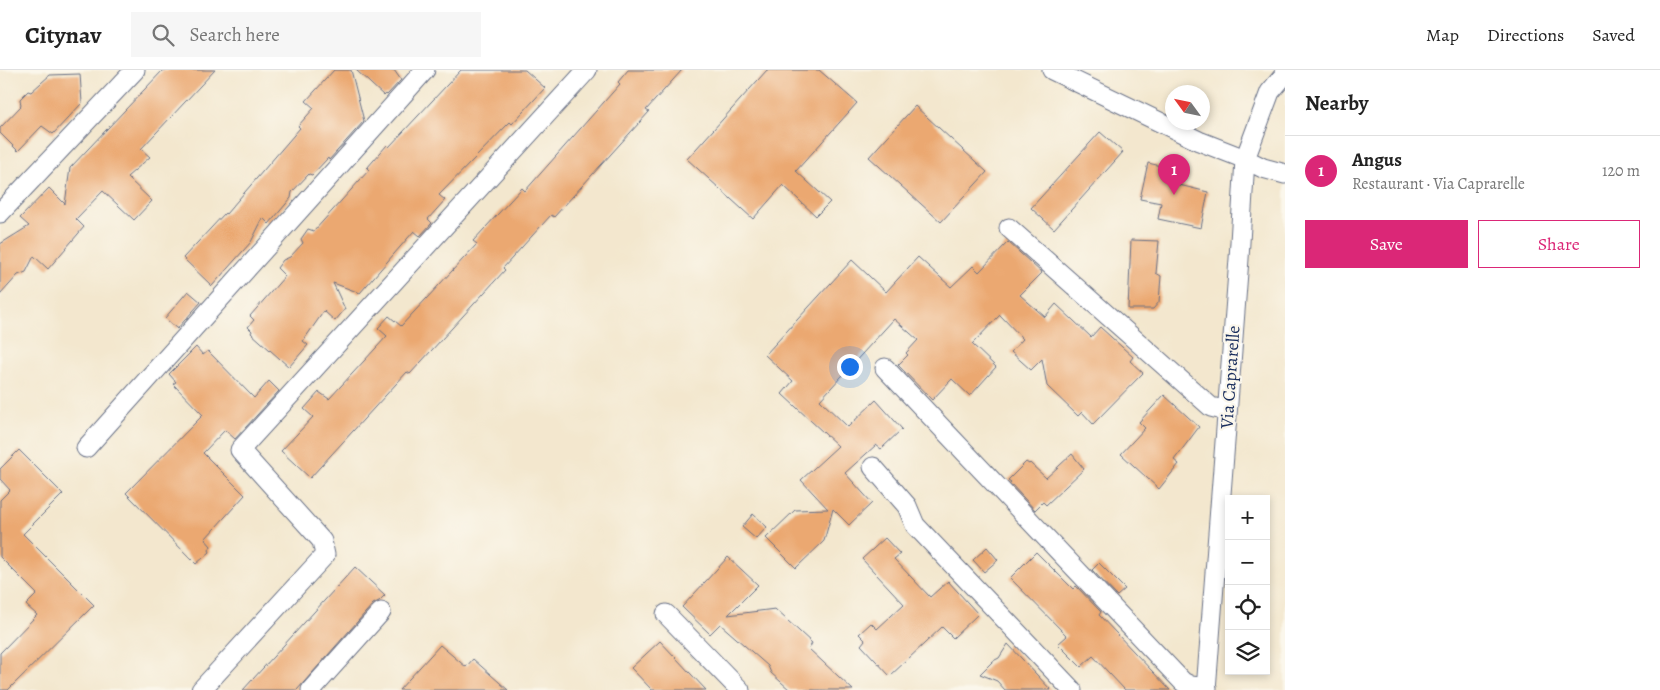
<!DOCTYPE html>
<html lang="en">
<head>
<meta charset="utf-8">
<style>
	body { margin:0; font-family:Alegreya,serif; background:#f6f6f6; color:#222 }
	.controls { position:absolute; right:15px; bottom:15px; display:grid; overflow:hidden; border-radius:0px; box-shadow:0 2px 8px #0003 }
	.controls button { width:45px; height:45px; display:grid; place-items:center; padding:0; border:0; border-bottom:1px solid #e0e0e0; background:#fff; color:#222; font:25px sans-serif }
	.compass { position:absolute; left:1165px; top:15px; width:45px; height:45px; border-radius:50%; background:#fff; box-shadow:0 2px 8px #0003; rotate:303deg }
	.you { position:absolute; left:849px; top:296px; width:18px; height:18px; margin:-12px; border:4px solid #fff; border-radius:50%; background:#1a73e8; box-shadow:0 0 0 8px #1a73e833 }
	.badge { display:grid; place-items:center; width:32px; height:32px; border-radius:50%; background:#db2777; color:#fff; font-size:16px; font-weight:700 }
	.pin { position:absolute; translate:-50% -41px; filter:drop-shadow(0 1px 2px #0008) }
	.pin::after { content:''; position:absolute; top:26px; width:18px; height:15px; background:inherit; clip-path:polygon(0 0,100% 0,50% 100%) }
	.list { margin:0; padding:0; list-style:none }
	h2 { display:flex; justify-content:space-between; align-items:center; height:65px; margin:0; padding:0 20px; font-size:21px }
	h2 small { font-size:16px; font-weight:400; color:#767676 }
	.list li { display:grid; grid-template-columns:32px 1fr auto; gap:15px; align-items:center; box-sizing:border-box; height:70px; padding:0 20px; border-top:1px solid #e0e0e0 }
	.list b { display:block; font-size:19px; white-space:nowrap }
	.list p { margin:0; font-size:16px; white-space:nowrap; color:#767676 }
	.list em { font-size:16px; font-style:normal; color:#767676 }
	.actions { display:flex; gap:10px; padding:15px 20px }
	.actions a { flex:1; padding:11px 0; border:1px solid #db2777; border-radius:0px; text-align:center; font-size:18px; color:#db2777 }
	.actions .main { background:#db2777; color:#fff }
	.icon { flex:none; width:28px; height:28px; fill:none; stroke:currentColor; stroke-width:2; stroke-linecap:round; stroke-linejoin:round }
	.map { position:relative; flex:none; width:1285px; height:620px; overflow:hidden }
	header { display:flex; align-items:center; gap:30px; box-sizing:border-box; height:70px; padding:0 25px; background:#fff; border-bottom:1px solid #e0e0e0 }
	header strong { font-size:24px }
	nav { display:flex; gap:28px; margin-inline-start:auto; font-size:18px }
	.search { width:350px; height:45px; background:#f6f6f6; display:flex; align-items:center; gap:12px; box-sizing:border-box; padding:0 18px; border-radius:0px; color:#767676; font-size:19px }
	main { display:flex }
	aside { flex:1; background:#fff }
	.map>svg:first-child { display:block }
	.building { fill:#eba871 }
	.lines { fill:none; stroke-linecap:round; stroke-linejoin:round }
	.minor-casing { stroke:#676f85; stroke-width:21 }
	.minor { stroke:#fff; stroke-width:19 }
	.labels { text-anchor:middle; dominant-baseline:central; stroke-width:4.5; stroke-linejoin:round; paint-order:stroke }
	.street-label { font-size:18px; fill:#1b2f5e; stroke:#fbf7ec }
</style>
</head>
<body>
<header>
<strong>Citynav</strong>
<div class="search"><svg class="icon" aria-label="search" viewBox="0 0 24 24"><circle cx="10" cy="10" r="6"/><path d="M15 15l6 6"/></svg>Search here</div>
<nav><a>Map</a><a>Directions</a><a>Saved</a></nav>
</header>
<main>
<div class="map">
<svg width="1285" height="620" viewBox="0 0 1285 620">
	<rect width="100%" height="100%" fill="#fbf7ec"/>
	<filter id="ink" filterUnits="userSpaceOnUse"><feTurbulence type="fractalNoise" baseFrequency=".02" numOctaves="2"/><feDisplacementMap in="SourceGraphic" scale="10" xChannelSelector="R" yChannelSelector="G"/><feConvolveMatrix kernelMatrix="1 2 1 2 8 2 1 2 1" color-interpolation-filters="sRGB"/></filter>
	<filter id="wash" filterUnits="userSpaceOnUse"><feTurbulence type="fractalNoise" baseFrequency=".0096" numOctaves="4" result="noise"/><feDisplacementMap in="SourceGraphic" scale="20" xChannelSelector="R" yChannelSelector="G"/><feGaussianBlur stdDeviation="1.12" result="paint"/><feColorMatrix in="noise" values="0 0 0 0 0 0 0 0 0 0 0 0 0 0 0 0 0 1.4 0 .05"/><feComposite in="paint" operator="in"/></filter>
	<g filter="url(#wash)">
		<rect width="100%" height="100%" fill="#f3e7ce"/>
		<g id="blocks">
			<path class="building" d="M163,0h52l-74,79 9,8 -23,20 25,24 -18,19 -31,-29 -27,28 8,8 -36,42 -14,-13 -8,16 -8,3 -18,20v-51l29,-18 -9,-8 29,-30 16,16 5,-36z
				M334,0h17l13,51 -35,39 -1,-2 -16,17 -3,-1 -17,18 -1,6 -22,26 -6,-6 -12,24 -39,44 -29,-28 42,-45 1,1 74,-86 -2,-2 16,-18 -8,-7z
				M356,0h38l7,10 -14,15 -1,-1 -2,2z
				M461,0h64l20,18 -33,36 -2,-2 -71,73 6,5 -17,19 4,4 -12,13 -6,-5 -54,62 -27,-10 12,26 -10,12 -11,-10 -21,30 5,4 -19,22 -38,-34 1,-2 -4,-4 6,-7 -4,-4 35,-40 -8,-8 6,-8 7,-3 13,-14 -2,-4 7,-10 6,2 55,-61 -2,-2 20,-23 2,2z
				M628,0h54l-36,40 3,2 -95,105 -3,-2 -48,53 2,2 -95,104 -3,-2 -97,106 -29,-27 32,-34 -9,-8 15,-17 10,7 58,-63 -9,-8 11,-12 12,10 76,-82 -4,-3 49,-53 3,3 95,-107 -2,-2z
				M767,0h52l38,33 -61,68 34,31 -14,14 -33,-31 -30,34 -66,-60z
				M80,4l2,29 -29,31 -11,-8 -24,25 -18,-18v-5l21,-22 -1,-7 8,-8 3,1 19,-17z
				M915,36l72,66 -46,50 -72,-65z
				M1100,62l23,20 -69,77 -23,-21z
				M1148,93l34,8 -3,14 29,7 -7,36 -43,-9 3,-16 -21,-4z
				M1131,170l28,1 -3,32 5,3 -2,26 -6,7h-25z
				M1008,172l34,31 -22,22 25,22 11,-13 35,33 9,-10 33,30 -3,4 13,12 -50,51 -11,-12 -4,4 -31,-30 -5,-27 -11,11 -20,-18 12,-13 -23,-24 -28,29 24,23 -26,29 -18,-17 -20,21 -34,-35 10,-10 -2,-2 12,-13 -24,-21 -74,81 28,27 28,-27 26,29 -21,20 -5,-4 -31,28 27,30 -23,22 -16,-16 -9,32 -28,27 -30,-30 29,-28 33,-1 -27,-29 37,-34 -56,-52 11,-13 -28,-26 87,-95 34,32 32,-35 33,30 22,-21 6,6z
				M188,221l13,11 -24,27 -12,-11z
				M196,277l7,8 5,-4 46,47 15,-17 10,10 -44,48 -10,-9 -22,23 42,42 -40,44 6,7 -2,4 1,2 -14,12 -70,-71 77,-78 -30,-31 3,-2 -7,-8z
				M1164,325l35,32 -25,33 5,4 -20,25 -38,-35 24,-26 -6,-6z
				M19,380l44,44 -40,40 71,71 -86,85h-8v-37l37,-38 -11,-10 11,-11 -37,-37v-57l10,-10 -10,-11v-10z
				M1072,384l12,15 -38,36 -3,-3 -8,8 -25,-27 1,-1 -3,-2 18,-18 3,2 1,-1 16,15z
				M753,444l14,13 -11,12 -14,-12z
				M885,468l15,16 -6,5 36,38 18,-16 30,33 -25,24 -11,-11 -52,49 -29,-31 4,-5 -6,-6 12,-11 6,6 27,-25 -42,-45z
				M987,477l11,13 -14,12 -11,-12z
				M1036,482l37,37 3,-3 25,26 -2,3 71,75h-45l-32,-34 -12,11 -23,-23 9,-8 -57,-58z
				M728,487l30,28 -30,30 47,-6 37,34 -3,6 44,41h-63l-19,-17 -3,-7 -48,-42 -10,10 -28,-27z
				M1099,493l26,26 -8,7 -25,-26z
				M355,497l30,28 -6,6 -6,3 -76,86h-54z
				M660,571l46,49h-54l-21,-22z
				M1008,574l43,46h-46l-8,-9 -17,-7 13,-13 6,-3z
				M440,575l26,22 7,-8 35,31h-109z"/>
		</g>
	</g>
	<g filter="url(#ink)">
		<use href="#blocks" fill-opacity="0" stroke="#676f85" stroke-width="1"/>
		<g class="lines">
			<g class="minor-casing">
				<path id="minor" d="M1052,0l147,71 46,18 18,9 22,6
					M0,143l135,-143
					M1009,158l202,179 16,4
					M885,298l298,314 8,4 16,2
					M86,378l339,-378
					M873,397l34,39 8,19 157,165
					M666,544l74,76
					M201,620l124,-135 -3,-14 -82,-91 347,-380
					M311,620l70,-78
					M1206,620l33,-431 6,-100 25,-67 15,-18"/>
			</g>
			<use href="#minor" class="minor"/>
		</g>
	</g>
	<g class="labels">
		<g class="street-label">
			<text transform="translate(1230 307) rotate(-86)">Via Caprarelle</text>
		</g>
	</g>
</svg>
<div class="controls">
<button>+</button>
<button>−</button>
<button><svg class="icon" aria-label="locate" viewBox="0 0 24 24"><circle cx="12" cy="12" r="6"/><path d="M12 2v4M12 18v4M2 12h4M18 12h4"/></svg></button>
<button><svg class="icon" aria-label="layers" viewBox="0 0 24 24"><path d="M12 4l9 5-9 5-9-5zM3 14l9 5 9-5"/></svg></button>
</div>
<svg class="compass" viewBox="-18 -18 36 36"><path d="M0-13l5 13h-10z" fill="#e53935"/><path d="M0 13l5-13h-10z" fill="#767676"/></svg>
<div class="you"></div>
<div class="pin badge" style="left:1174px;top:125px">1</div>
</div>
<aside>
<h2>Nearby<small></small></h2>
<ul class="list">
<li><span class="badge">1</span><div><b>Angus</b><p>Restaurant · Via Caprarelle</p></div><em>120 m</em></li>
</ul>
<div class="actions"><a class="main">Save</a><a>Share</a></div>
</aside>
</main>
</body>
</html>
